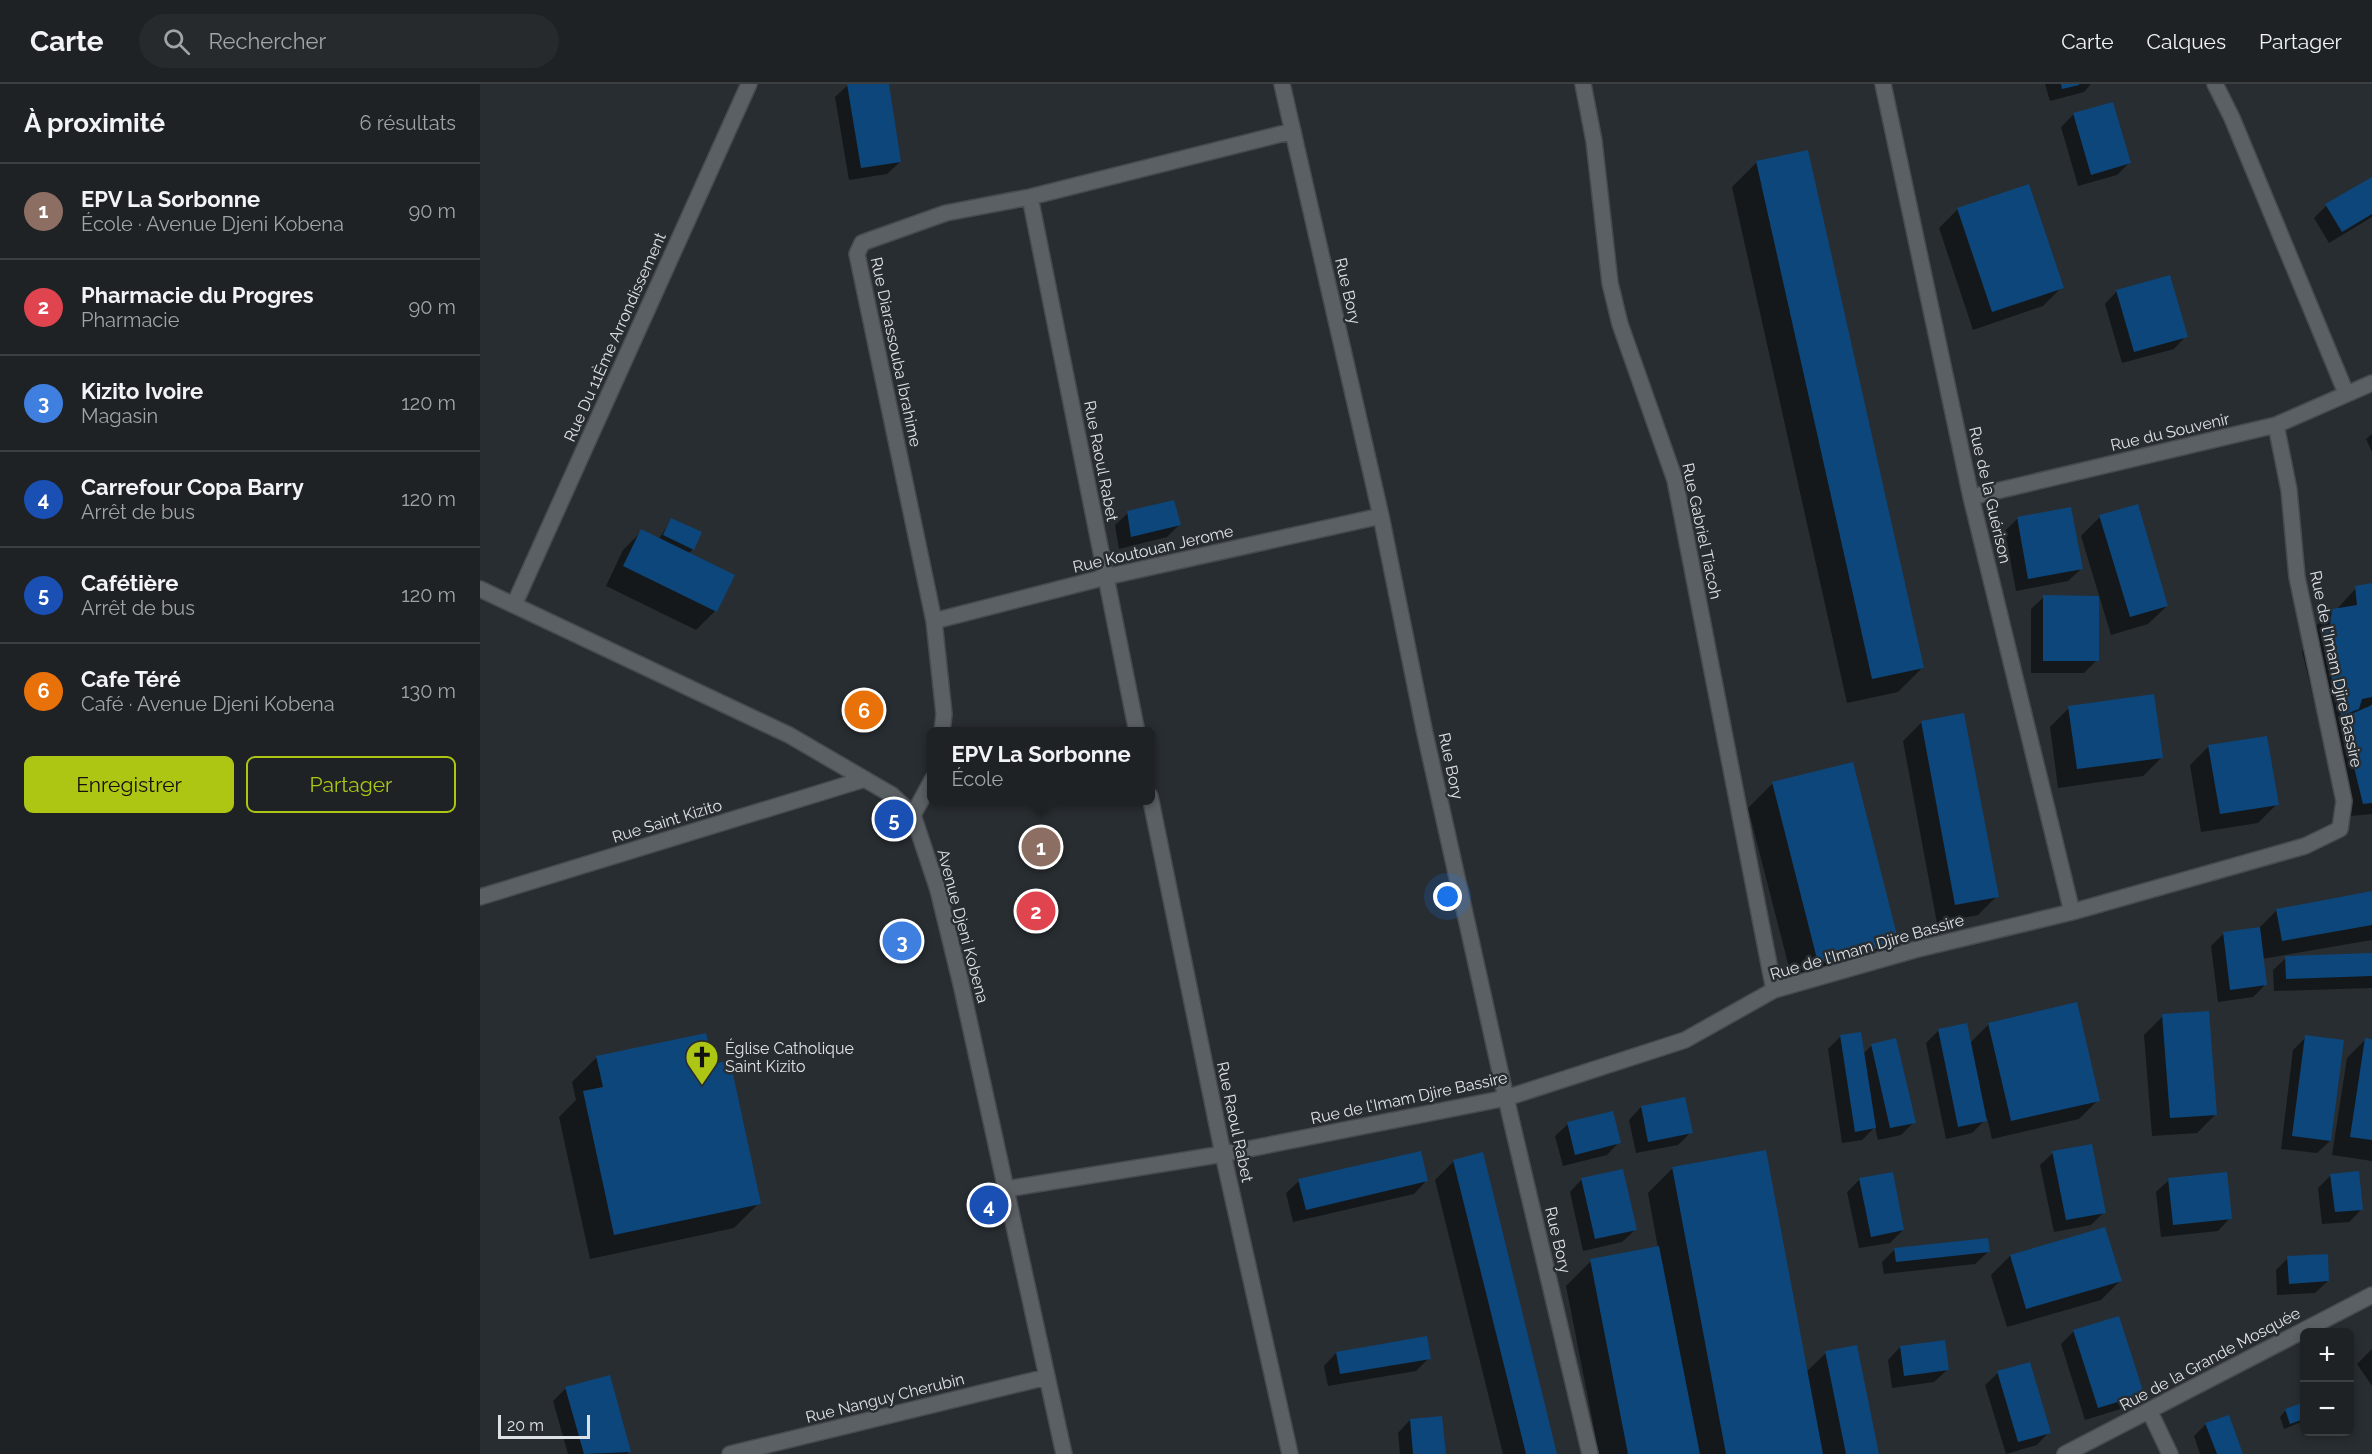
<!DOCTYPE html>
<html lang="fr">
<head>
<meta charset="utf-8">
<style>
	body { margin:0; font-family:Raleway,sans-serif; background:#262a2d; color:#f1f3f6 }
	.controls { position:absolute; right:18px; bottom:18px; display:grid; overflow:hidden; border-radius:9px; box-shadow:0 3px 9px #0003 }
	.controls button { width:54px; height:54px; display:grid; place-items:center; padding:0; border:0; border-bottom:2px solid #3c3f42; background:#1e2225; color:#f1f3f6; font:30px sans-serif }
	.scale { position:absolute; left:18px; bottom:15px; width:92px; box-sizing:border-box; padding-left:6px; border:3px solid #dfe2e5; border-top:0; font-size:16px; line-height:21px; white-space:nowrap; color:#dfe2e5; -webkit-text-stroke:4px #282d31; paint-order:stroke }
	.you { position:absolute; left:968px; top:813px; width:21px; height:21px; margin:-15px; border:4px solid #fff; border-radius:50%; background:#1a73e8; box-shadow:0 0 0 9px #1a73e833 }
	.badge { display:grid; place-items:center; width:39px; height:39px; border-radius:50%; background:#acc613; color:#fff; font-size:20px; font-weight:700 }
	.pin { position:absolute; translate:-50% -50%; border:3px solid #fff; box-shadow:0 2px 6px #0006 }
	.popup { position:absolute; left:447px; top:643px; width:228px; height:78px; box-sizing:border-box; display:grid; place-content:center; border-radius:9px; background:#1e2225; filter:drop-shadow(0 2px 4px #0005); font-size:20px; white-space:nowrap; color:#a1a4a7 }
	.popup b { font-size:22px; color:#f1f3f6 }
	.popup::after { content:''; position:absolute; left:50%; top:100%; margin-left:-12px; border:12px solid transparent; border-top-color:#1e2225 }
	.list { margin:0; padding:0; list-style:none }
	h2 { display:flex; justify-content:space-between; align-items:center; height:78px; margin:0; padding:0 24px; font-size:26px }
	h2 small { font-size:20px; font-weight:400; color:#a1a4a7 }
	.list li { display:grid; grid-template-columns:39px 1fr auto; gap:18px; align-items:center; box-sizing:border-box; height:96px; padding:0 24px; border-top:2px solid #3c3f42 }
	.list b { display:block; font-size:22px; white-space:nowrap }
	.list p { margin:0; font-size:20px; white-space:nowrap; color:#a1a4a7 }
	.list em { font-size:20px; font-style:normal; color:#a1a4a7 }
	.actions { display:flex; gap:12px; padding:18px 24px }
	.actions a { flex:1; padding:14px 0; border:2px solid #acc613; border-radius:9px; text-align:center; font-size:21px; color:#acc613 }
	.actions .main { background:#acc613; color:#111 }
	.icon { flex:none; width:33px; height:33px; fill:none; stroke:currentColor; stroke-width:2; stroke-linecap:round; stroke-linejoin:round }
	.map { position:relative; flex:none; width:1892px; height:1370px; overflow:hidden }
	header { display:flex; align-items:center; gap:36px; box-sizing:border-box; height:84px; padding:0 30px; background:#1e2225; border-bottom:2px solid #3c3f42 }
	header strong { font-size:28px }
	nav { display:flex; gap:33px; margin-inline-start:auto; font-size:21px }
	.search { width:420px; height:54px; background:#262a2d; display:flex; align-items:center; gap:15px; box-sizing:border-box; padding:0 21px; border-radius:33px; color:#a1a4a7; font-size:22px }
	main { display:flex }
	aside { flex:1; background:#1e2225 }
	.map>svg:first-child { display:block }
	.shadow { fill:#0007 }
	.building { fill:#0c467b }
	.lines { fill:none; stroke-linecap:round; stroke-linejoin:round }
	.minor-casing { stroke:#474a4e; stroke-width:18 }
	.minor { stroke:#5b6065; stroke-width:15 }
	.labels { text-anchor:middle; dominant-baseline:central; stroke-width:5; stroke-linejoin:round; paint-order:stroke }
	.street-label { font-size:16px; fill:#dfe2e5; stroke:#282d31 }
	.poi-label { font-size:16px; fill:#dfe2e5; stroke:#282d31; text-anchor:start }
</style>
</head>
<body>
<header>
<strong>Carte</strong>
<div class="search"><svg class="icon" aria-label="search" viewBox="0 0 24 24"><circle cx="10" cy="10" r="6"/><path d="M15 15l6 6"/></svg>Rechercher</div>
<nav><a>Carte</a><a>Calques</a><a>Partager</a></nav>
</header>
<main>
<aside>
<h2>À proximité<small>6 résultats</small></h2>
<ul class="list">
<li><span class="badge" style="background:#8d6e63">1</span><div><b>EPV La Sorbonne</b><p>École · Avenue Djeni Kobena</p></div><em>90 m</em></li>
<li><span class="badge" style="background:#e0444e">2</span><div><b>Pharmacie du Progres</b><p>Pharmacie</p></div><em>90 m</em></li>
<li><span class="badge" style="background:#3f7fe0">3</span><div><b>Kizito Ivoire</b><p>Magasin</p></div><em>120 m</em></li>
<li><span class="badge" style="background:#1a4fb4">4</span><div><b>Carrefour Copa Barry</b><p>Arrêt de bus</p></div><em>120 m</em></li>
<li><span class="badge" style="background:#1a4fb4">5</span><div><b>Cafétière</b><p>Arrêt de bus</p></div><em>120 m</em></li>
<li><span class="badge" style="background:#e8710a">6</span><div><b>Cafe Téré</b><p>Café · Avenue Djeni Kobena</p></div><em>130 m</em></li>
</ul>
<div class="actions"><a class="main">Enregistrer</a><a>Partager</a></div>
</aside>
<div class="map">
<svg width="1892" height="1370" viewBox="0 0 1892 1370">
	<rect width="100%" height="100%" fill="#282d31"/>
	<path class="shadow" d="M407,0l13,78 -13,12 -38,6 -14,-83 13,-12z
		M1565,0h46l-7,8 -34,9z
		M1594,30l55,49 -12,12 -39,11 -17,-59z
		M1277,78l166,505 -25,25 -51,11 -115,-516z
		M1892,95v38l-43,26 -15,-25 12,-12z
		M1478,125l104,78 -19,19 -70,24 -34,-102z
		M1637,207l69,45 -12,13 -52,14 -17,-59z
		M1892,350v18l-6,-13z
		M1590,425l11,60 -13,12 -52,10 -11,-60 12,-12z
		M648,429l52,11 -13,13 -48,12 -4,-24z
		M1620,433l67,89 -19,18 -37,11 -30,-99z
		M191,436l22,29 -5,5 27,57 -19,19 -90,-44 17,-36 19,-19 17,8z
		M1892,500v120l-4,4 4,-2v108l-21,2 -21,-85 -8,3 -20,-83 10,-11 1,-11 19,-19 5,-1 19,-21z
		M1564,513l53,63 -13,13h-53v-64z
		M1589,624l93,49 -19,19 -85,12 -8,-61z
		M1442,638l75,174 -19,19 -41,8 -34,-182z
		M1729,662l68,58 -19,19 -57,9 -11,-67z
		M1293,699l124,159 -25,25 -78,20 -46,-179z
		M1892,809v47l-110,19 3,26 -12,12 -35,5 -7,-56 13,-13 34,-4 19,-19z
		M1892,870v34l-98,3 -1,-21 13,-12z
		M1683,932l53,98 -19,19 -45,3 -8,-101z
		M1509,940l109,76 -19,19 -87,20 -5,-21 -15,15 -26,6 -20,-96 13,-13 30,14z
		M1361,952l22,18 9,-9 42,77 -13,13 -23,5 -3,-13 -13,13 -20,3 -14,-94z
		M1826,953l24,104 -13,12 -36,-4 12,-99z
		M1886,955l6,1v121l-40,-6 15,-97z
		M117,973l115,9 47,137 -25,25 -144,31 -31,-142 17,-17 -4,-18z
		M1161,1023l50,25 -13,13 -42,8 -7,-33z
		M1088,1040l51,18 -12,13 -44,11 -8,-30z
		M1573,1069l51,59 -13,13 -37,7 -14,-67z
		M974,1077l102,293h-53l-68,-274z
		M1193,1084l133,204 20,-19 51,101h-278l-33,-168 25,-25 67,-13 -10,-55z
		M1851,1091l31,34 -13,13 -27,2 -4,-36z
		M1102,1095l53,51 -13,12 -39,9 -13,-59z
		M1380,1095l43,51 -13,13 -31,5 -12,-56z
		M1689,1096l61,38 -12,13 -57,6 -5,-45z
		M819,1097h127l-12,13 -121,28 -7,-29z
		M1624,1145l16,52 -19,19 -94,27 -16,-52 19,-19z
		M1415,1165l93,3 -13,12 -91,10 -2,-12z
		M1808,1174l40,23 -13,12 -38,2 -1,-25z
		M1594,1247l68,63 -12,12 -45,14 -24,-76z
		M1420,1263l47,23 -13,12 -42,6 -4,-28z
		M1892,1265v37l-15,-22z
		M856,1269l93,5 -13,13 -88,15 -4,-20z
		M1518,1289l51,59 -12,13 -31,9 -21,-69z
		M86,1304l64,63 -3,3h-59l-15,-53z
		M1824,1320v17l-20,8 -4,-12 5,-6z
		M930,1336l34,34h-44l-2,-21z
		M1726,1340l36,30h-42l-6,-18z"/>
	<path class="building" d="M367,0h42l12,78 -40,6z
		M1581,0h18v1l-17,4z
		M1633,18l18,61 -40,12 -18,-62z
		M1328,66l116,518 -52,11 -116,-518z
		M1892,93v37l-30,18 -17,-28z
		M1549,100l35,104 -72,24 -35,-104z
		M1690,191l18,62 -54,15 -18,-62z
		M694,416l7,25 -50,12 -4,-26z
		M1658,420l30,102 -38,11 -31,-102z
		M1591,423l12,62 -55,10 -11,-62z
		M191,434l31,14 -8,18 -31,-15z
		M161,445l94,46 -18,37 -94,-46z
		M1892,499v114l-10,2 -3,10 -18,7 -21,-86 10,-4 2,-17 25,-4 -2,-19z
		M1563,511l56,1v65h-56z
		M1674,610l9,64 -86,11 -9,-63z
		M1892,621v98l-9,1 -21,-86z
		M1484,629l35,184 -44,8 -34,-184z
		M1787,652l12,69 -59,9 -12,-69z
		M1373,678l46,181 -81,20 -46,-181z
		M1892,807v34l-90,16 -6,-32z
		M1780,843l7,58 -37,5 -7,-58z
		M1892,869v23l-86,3 -1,-23z
		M1597,918l23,99 -89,20 -23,-98z
		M1729,927l8,104 -47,3 -8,-104z
		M1487,939l20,98 -29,6 -20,-98z
		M1381,948l15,96 -21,4 -15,-97z
		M226,949l7,31 17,-4 31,144 -147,31 -31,-144 20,-4 -7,-31z
		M1825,951l39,5 -13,101 -39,-5z
		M1416,954l20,85 -26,5 -19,-84z
		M1885,954l7,1v101l-22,-3z
		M1205,1013l8,36 -45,9 -7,-36z
		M1133,1027l8,32 -46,12 -8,-33z
		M1612,1060l14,69 -40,7 -14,-69z
		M1286,1066l57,304h-97l-54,-287z
		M941,1067l7,30 -122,29 -8,-31z
		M1003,1068l74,302h-31l-73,-294z
		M1143,1085l14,61 -42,9 -14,-61z
		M1879,1087l4,39 -28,2 -5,-38z
		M1413,1088l11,58 -33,7 -12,-59z
		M1747,1088l5,47 -59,6 -5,-47z
		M1625,1143l17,54 -96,28 -16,-54z
		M1508,1154l2,14 -94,10 -2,-14z
		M1179,1162l41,208h-72l-38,-195z
		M1848,1170l1,27 -40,3 -2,-28z
		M1639,1232l25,78 -46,14 -25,-78z
		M947,1252l4,23 -91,15 -4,-22z
		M1465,1256l4,30 -45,6 -4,-30z
		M1377,1261l22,109h-33l-21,-103z
		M1550,1278l21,71 -33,9 -21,-71z
		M130,1291l21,77 -47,2 -19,-67z
		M1824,1318v17l-14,5 -5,-15z
		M1749,1331l14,39h-26l-12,-31z
		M962,1332l4,38h-33l-3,-35z"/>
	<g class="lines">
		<g class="minor-casing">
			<path id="minor" d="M802,0l99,432 43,213 82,369 84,356
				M1103,0l11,57 16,142 10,41 55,156 99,510
				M1403,0l88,413 101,415
				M1735,0l17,34 114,275
				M550,113l107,535
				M1491,413l305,-72 96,-42
				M0,505l309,146 103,60 21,20 25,75 23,94 103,470
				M34,521l235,-521
				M454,537l172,-44 275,-61
				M462,648l2,-18 -10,-93 -77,-367 5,-11 8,-3 76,-27 84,-16 263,-66
				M670,712l73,358 67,300
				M433,731l19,-35
				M0,813l385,-118
				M526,1105l217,-35 283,-56 179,-58 89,-50 140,-40 158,-38 233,-66 35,-17 4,-28 -47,-224 -8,-87 -13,-65
				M1670,1328l20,42
				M250,1370l317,-77
				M1585,1370l307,-159"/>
		</g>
		<use href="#minor" class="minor"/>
	</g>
	<defs>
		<g id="church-pin" transform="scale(1.725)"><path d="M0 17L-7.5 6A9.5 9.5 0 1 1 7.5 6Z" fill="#acc613" stroke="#282d31"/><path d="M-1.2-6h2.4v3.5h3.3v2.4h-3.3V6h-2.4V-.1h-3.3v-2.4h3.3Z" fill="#111"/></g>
	</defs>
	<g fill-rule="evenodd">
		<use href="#church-pin" x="222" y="973"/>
	</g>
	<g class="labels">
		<g class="street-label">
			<text transform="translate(868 207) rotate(77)">Rue Bory</text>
			<text transform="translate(135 253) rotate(-66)">Rue Du 11Ème Arrondissement</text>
			<text transform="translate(416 268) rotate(78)">Rue Diarassouba Ibrahime</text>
			<text transform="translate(1690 348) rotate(-13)">Rue du Souvenir</text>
			<text transform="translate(621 377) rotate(79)">Rue Raoul Rabet</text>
			<text transform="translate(1510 411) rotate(77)">Rue de la Guérison</text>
			<text transform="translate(1222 447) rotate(78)">Rue Gabriel Tiacoh</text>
			<text transform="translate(673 465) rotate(-13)">Rue Koutouan Jerome</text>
			<text transform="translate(1856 585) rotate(78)">Rue de l'Imam Djire Bassire</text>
			<text transform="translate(971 682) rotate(78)">Rue Bory</text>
			<text transform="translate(187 737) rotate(-17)">Rue Saint Kizito</text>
			<text transform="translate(483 842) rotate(75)">Avenue Djeni Kobena</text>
			<text transform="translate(1387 863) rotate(-16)">Rue de l'Imam Djire Bassire</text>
			<text transform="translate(929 1014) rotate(-12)">Rue de l'Imam Djire Bassire</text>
			<text transform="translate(755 1038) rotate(78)">Rue Raoul Rabet</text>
			<text transform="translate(1078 1156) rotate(77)">Rue Bory</text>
			<text transform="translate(1730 1275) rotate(-28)">Rue de la Grande Mosquée</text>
			<text transform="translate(405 1314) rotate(-14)">Rue Nanguy Cherubin</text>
		</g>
		<g class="poi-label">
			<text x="245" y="964">Église Catholique<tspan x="245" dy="18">Saint Kizito</tspan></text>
		</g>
	</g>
</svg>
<div class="controls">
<button>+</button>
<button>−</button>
</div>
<div class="scale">20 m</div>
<div class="you"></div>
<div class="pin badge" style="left:561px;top:763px;background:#8d6e63">1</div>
<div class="popup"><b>EPV La Sorbonne</b>École</div>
<div class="pin badge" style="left:556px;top:827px;background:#e0444e">2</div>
<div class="pin badge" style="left:422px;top:857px;background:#3f7fe0">3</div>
<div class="pin badge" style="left:509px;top:1121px;background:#1a4fb4">4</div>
<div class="pin badge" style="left:414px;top:735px;background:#1a4fb4">5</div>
<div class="pin badge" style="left:384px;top:626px;background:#e8710a">6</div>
</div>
</main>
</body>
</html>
